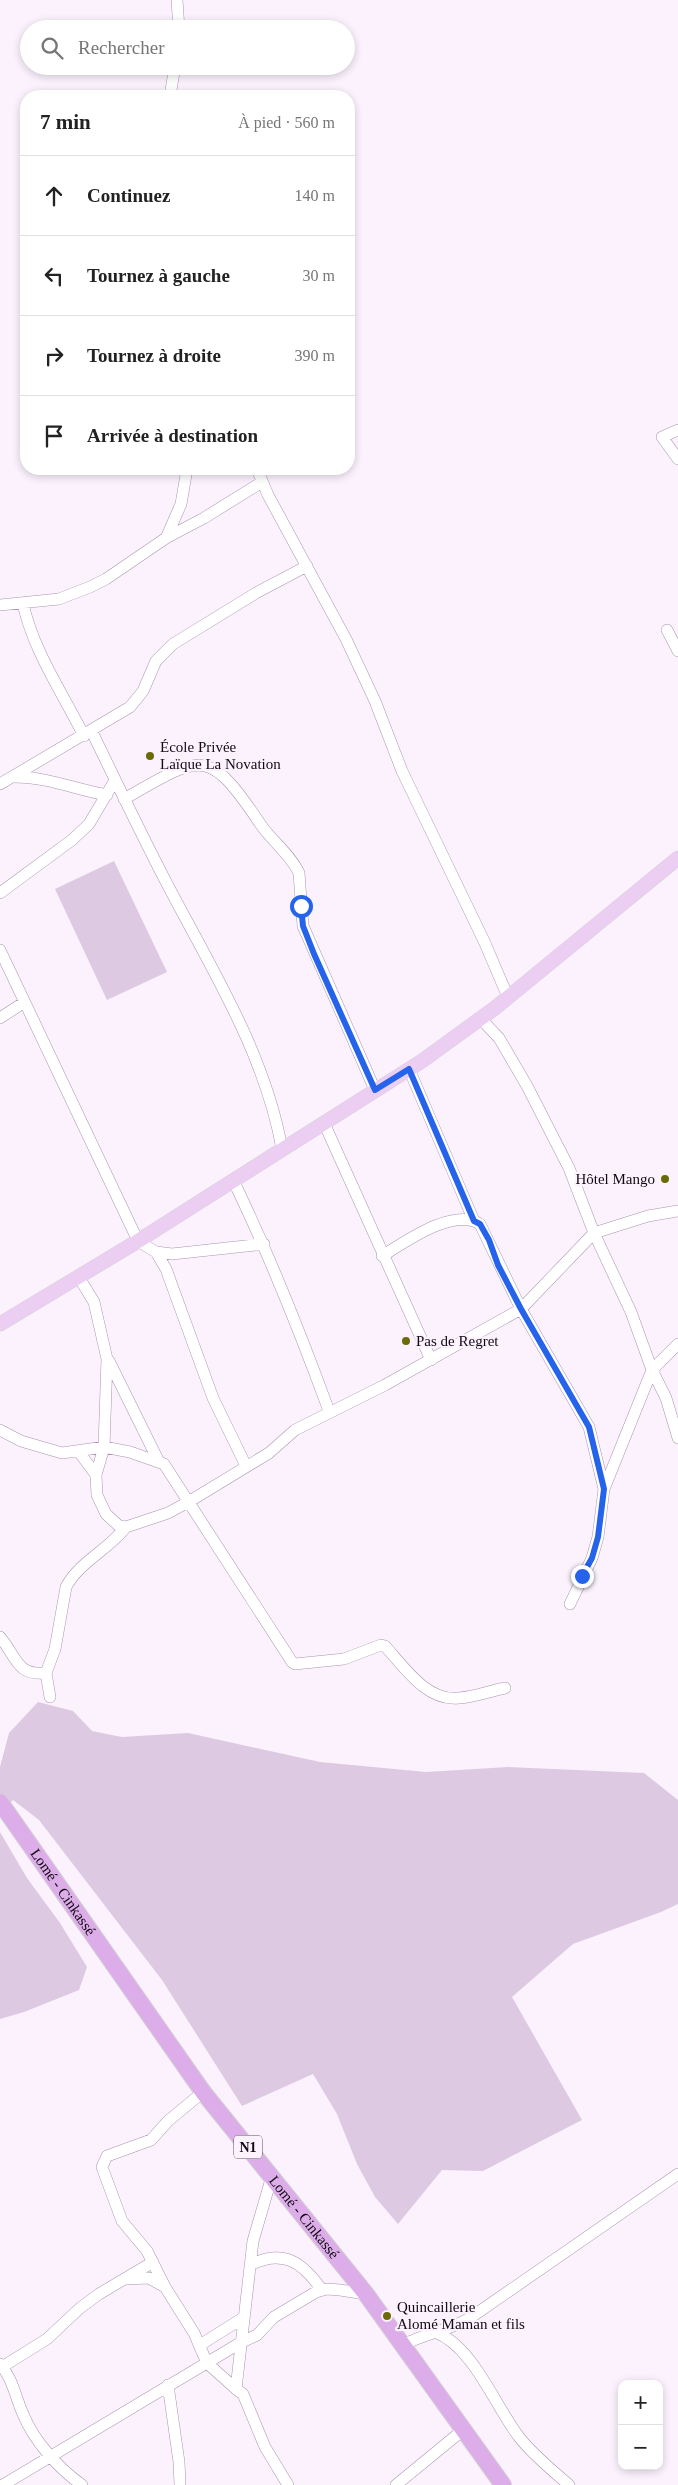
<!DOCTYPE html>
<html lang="fr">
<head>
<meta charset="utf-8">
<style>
	body { margin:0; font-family:Georgia,serif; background:#f6f6f6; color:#222 }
	.controls { position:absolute; right:15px; bottom:15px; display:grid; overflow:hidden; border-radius:10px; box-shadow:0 2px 8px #0003 }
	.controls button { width:45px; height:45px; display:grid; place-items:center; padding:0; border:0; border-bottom:1px solid #e0e0e0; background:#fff; color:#222; font:25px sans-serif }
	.stop { position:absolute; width:15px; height:15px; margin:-11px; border:4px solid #2563eb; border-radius:50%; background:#fff }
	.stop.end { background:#2563eb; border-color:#fff; box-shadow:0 1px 5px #0008 }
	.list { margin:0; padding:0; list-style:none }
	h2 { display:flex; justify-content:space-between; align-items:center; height:65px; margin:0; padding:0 20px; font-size:21px }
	h2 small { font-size:16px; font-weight:400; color:#767676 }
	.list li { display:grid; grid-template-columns:32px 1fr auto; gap:15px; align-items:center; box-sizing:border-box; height:80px; padding:0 20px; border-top:1px solid #e0e0e0 }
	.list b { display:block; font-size:19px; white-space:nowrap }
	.list em { font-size:16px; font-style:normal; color:#767676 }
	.icon { flex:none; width:28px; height:28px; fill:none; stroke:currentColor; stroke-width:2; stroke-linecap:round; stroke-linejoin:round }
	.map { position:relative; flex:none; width:678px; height:2485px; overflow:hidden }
	.search { position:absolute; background:#fff; box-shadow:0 2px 8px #0003; left:20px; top:20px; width:335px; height:55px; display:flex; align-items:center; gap:12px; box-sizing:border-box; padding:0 18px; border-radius:28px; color:#767676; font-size:19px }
	.panel { position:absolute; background:#fff; box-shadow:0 2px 8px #0003; left:20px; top:90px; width:335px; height:385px; border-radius:20px }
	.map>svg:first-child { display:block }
	.green { fill:#ddcae2 }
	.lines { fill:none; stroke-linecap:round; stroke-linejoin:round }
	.minor-casing { stroke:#a994af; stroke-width:12 }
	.major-casing { stroke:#d4d3d5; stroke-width:15 }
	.highway-casing { stroke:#d4d3d5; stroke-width:18 }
	.minor { stroke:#fff; stroke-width:11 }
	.major { stroke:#ebcef2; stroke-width:14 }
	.highway { stroke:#ddade9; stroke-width:16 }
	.route { stroke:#2563eb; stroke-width:6 }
	.poi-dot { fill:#6a6a07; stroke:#fbf2fe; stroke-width:2 }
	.labels { text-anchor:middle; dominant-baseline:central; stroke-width:4.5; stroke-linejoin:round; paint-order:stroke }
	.shield { fill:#fbf2fe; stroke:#57505a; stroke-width:1 }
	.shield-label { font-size:14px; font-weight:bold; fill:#110a13 }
	.poi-label { font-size:15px; fill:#110a13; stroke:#fbf2fe; text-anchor:start }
	.street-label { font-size:15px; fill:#110a13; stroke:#fbf2fe }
</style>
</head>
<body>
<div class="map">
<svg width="678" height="2485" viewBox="0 0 678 2485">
	<rect width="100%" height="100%" fill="#fbf2fe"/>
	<path class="green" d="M114,861l53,111 -60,28 -52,-111z
		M38,1702l35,9 19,20 30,6 66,-4 132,29 106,10 82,-5 136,6 34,27v104l-17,8 -88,32 -61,53 70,123 -99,51 -41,-1 -44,54 -23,-27 -18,-33 -20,-50 -24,-40 -71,32 -80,-126 -123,-160 -26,-20 -13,14v-47l9,-34z
		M0,1832l27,46 33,45 27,44 -8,23 -55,22 -24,7z"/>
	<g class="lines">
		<g class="minor-casing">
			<path id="minor" d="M177,0l2,29
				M170,96l5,-30
				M678,430l-16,7 16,22
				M257,469l11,26 78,144 29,62 27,70 82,170 24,56
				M167,536l14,-32 6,-35
				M23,604c11,48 39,88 61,132
				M0,605l59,-6 31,-12 16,-8 60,-41 38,-20 58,-36
				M667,630l11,21
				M92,732c24,49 47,98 72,146 45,87 101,174 118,271
				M14,777c34,0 60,12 93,18
				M0,784l130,-77 13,-16 13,-30 17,-17 83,-51 51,-27
				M124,799c79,-45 84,-53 137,26 11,16 30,30 38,48l4,53 72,164
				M0,893l72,-53 17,-16 26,-44
				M0,950l138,291 18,11 16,2 92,-10
				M0,1018l23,-15
				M480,1018l19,20 28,48 42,82 25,65 37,79 21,58 14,28 12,40
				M409,1069l65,152
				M324,1123l107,237
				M233,1180c37,76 67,152 96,231
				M156,1252l10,17 47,129 33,68
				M382,1256c23,-14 71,-49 98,-32l41,85 68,118 15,62 -6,48 -6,21 -22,46
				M78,1276l16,26 13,57 -3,88 -8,28 1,20 9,19 13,12 7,1 42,-14 22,-12 79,-48 26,-23 90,-45 136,-76 73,-76 54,-17 30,-5
				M109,1361l49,99
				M0,1430l21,11 41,12 42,-6 26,5 34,12 128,198 3,2 49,-5 37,-14 4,1c19,21 42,56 74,52 15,-1 31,-7 46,-10
				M79,1452l17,23
				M604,1489l48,-119 26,-26
				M0,1637c17,20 16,39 46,36
				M50,1697l-4,-24 9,-24 11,-62c13,-25 42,-37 60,-60
				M203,2092l-35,29 -17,19 -44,16 -5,11 20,54 25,30 18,36 29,46 13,30 29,26
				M272,2176l-19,65 -17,148 7,5 22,53 23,38
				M250,2265c34,-17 53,-2 72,25
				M126,2279l23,-1 16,9
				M435,2332c38,14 60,74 84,105 14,18 33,33 50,48
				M200,2345l43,-27
				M403,2345c23,-12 45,-14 67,-27l208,-144
				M0,2364c13,15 15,32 23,50 11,27 35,54 59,71
				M2,2367l45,-28 33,-31 19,-14 54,-32
				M168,2385l11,77 1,23
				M3,2485l237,-142 17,-8 17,-18 42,-25 11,-3 13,1 26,4
				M396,2485l67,-55"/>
		</g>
		<g class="major-casing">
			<path id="major" d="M0,1324l138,-83 284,-180 73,-53 183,-150"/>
		</g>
		<g class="highway-casing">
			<g id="highway">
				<path id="s1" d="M0,1802l203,290 163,202 137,191"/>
			</g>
		</g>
		<use href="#minor" class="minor"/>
		<use href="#major" class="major"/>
		<use href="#highway" class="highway"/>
	</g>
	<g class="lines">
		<path class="route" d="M301,906l2,20 11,28 61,136 34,-21 65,152 6,3 9,16 9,25 23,44 68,118 15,62 -6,48 -6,21 -10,18"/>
	</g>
	<g class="poi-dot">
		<circle cx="150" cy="756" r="5"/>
		<circle cx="665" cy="1179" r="5"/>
		<circle cx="406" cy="1341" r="5"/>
		<circle cx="387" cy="2316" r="5"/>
	</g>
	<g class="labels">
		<rect class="shield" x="234" y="2135.5" width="28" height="23" rx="4"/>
		<g class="shield-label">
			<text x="248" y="2147">N1</text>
		</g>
		<g class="poi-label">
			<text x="160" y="747">École Privée<tspan x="160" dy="17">Laïque La Novation</tspan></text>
			<text x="655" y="1179" text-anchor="end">Hôtel Mango</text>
			<text x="416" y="1341">Pas de Regret</text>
			<text x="397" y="2307">Quincaillerie<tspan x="397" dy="17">Alomé Maman et fils</tspan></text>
		</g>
		<g class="street-label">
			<text stroke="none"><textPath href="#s1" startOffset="110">Lomé - Cinkassé</textPath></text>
			<text stroke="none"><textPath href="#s1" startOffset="515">Lomé - Cinkassé</textPath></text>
		</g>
	</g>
</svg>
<div class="controls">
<button>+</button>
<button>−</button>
</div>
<div class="stop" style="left:301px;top:906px"></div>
<div class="stop end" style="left:582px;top:1576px"></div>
<div class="search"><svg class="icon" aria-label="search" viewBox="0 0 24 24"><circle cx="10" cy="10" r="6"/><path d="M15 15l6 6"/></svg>Rechercher</div>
<section class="panel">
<h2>7 min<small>À pied · 560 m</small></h2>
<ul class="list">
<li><svg class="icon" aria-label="ahead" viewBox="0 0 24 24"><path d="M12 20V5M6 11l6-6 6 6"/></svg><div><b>Continuez</b></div><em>140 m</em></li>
<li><svg class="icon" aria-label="left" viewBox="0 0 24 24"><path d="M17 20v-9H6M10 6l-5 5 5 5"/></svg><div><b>Tournez à gauche</b></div><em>30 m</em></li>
<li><svg class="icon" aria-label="right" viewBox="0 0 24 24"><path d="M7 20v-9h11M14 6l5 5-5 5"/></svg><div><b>Tournez à droite</b></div><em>390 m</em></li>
<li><svg class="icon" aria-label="arrive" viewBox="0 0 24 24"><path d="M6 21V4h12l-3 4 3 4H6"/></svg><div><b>Arrivée à destination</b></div></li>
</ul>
</section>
</div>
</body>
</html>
